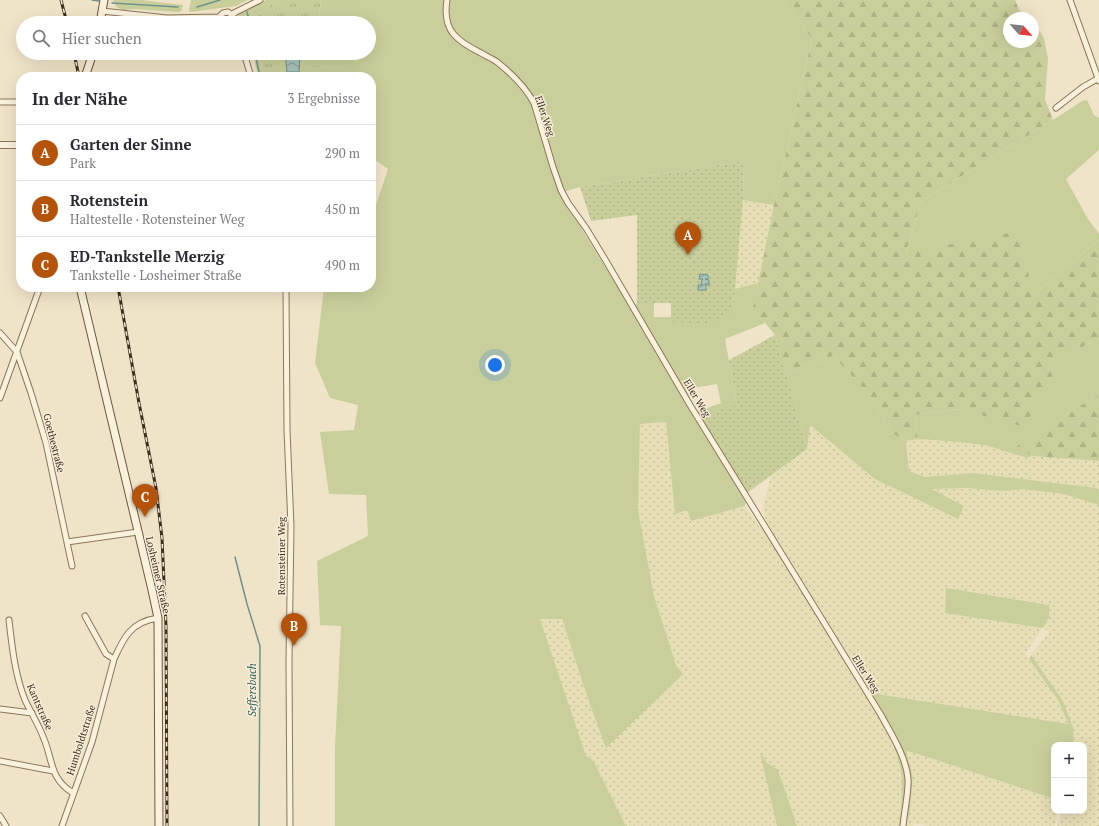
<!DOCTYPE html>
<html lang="de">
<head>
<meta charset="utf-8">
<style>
	body { margin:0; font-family:"PT Serif",serif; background:#f2f2f3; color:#2b2b33 }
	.controls { position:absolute; right:12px; bottom:12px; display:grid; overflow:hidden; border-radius:8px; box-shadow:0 4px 16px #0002 }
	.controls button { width:36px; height:36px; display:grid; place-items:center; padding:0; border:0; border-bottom:1px solid #e1e1e2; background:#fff; color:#2b2b33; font:20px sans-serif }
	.compass { position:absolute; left:1003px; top:12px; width:36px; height:36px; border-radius:50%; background:#fff; box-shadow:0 4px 16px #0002; rotate:117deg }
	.you { position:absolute; left:495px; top:365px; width:14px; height:14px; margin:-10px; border:3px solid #fff; border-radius:50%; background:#1a73e8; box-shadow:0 0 0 6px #1a73e833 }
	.badge { display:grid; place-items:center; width:26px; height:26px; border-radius:50%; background:#b45309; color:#fff; font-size:13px; font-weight:700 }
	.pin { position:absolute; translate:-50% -33px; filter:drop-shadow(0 1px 2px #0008) }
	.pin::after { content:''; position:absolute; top:21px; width:14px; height:12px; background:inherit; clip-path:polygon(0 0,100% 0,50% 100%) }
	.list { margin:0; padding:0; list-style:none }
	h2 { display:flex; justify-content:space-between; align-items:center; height:52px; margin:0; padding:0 16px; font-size:17px }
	h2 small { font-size:13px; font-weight:400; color:#7c7c81 }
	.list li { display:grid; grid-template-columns:26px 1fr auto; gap:12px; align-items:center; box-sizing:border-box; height:56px; padding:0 16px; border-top:1px solid #e1e1e2 }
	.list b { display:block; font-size:15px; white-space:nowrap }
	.list p { margin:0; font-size:13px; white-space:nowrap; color:#7c7c81 }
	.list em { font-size:13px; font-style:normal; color:#7c7c81 }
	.icon { flex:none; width:22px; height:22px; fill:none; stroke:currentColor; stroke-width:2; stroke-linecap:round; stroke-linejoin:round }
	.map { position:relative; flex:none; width:1099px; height:826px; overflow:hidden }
	.search { position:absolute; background:#fff; box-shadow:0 4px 16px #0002; left:16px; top:16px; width:360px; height:44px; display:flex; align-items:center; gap:10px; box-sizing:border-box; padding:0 14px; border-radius:22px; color:#7c7c81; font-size:15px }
	.panel { position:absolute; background:#fff; box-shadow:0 4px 16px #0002; left:16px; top:72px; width:360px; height:220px; border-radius:16px }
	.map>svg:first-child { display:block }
	.farmland { fill:url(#farmland-dots); fill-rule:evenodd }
	.grass { fill:#c9cf9b; fill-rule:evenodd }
	.forest { fill:url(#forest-firs) }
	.park { fill:url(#park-tufts) }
	.garden { fill:url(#garden-dots) }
	.water { fill:url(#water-waves); stroke:#6f938a }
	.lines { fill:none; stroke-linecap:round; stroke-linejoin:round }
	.stream { stroke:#6f938a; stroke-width:1.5 }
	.minor-casing { stroke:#8d765c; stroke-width:7 }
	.tertiary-casing { stroke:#8d765c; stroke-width:8 }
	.secondary-casing { stroke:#6f573f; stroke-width:9 }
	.minor { stroke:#faf1dc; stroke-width:5 }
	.tertiary { stroke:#faf1dc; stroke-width:6 }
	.secondary { stroke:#faf1dc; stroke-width:7 }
	.rail-casing { stroke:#3d2e20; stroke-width:3 }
	.rail { stroke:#f7eed8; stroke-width:1.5; stroke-dasharray:4.5; stroke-linecap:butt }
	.labels { text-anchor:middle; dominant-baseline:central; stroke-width:3; stroke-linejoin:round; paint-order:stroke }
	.street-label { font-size:10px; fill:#3d2e20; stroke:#f7eed8 }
	.water-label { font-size:11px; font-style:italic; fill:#2f5d5a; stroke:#f7eed8 }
</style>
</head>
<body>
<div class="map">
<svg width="1099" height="826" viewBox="0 0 1099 826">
	<defs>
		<pattern id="farmland-dots" width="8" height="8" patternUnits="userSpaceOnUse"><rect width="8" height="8" fill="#e6deb5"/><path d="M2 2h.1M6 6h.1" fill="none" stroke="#c6bf9b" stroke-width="1.8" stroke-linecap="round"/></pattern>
		<pattern id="forest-firs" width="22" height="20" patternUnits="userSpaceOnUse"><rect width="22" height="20" fill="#c9cf9b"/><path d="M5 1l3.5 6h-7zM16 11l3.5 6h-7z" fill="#aeb285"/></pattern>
		<pattern id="park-tufts" width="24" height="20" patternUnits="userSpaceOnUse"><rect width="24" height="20" fill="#c9cf9b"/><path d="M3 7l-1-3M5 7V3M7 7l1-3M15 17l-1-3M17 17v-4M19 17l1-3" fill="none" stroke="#aeb285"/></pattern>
		<pattern id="garden-dots" width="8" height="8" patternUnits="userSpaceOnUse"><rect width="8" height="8" fill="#c9cf9b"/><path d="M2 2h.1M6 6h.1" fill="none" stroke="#aeb285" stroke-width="1.8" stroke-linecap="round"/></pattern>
		<pattern id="water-waves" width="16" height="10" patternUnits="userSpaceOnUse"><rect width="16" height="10" fill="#a9c4bc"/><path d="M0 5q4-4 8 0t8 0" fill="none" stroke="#8ba098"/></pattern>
	</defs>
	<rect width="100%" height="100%" fill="#f0e4c8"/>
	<path class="farmland" d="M743,200l31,5 -16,78 -23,6z
		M666,422l9,91 12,-3 4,11 54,-15 18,26 4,-7 -4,-17 8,-33 36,-26 2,-24 66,54 83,40 -27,-30 36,-1 37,3 18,-2 42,5 35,11v321h-42l5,-15h22v-66h-10l-1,-18 -26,-49 -16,-23 18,-23 -6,-4 -18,26 33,46 10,25 -193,-16 17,33 8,24 3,22 -4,38h-102l-13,-37 -23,-35 16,72h-151l-33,-66 -7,-4 -46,-137h22l24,74 97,-19 -7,-9 -22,-69 -16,-86 2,-86zM946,589l103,16v12l-104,-4z
		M918,439l43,3 28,4 38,12 5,-2 67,5v29l-3,-2 -123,-15 -49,4 -15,-6 -3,-30z
		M905,751l10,2 139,46v12h4l-4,15h-124l-16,-3 -1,3h-7l3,-9 4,-40z"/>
	<path class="grass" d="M113,0h29l41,5 -2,6 -2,1 -44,-3 -11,1 -6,-2 -3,-3z
		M191,0h57l-12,6 -46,6 -1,-2z
		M266,0h10l-22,19v4h-14l-2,-8 2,-3z
		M321,0h462l29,39 -38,166 -31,-5 1,-39 -164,26 -17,5 21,41 48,76 5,-6h17v14h17v4l62,-9 2,-23 23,-6 -4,25 11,15 -40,16 12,66 10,88 -2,13 -54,15 -4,-11 -12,4 -9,-92 -26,2 -2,86 16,86 22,69 7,9 -77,74 -20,-55 -24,-74h-22l46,137 7,4 33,66h-291v-79l6,-121 -21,-1 -3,-64 51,-25 -2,-41 -37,-1 -9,-62 34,-2 4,-25 -28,-7 -15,-35 9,-76h47v-67l17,-51 -17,-12v-80h-40v-9l-18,-3 1,-12h55v-30h-51zM717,384l4,19 -25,9 -10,-23z
		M253,53h6l4,24h-5z
		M1087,100l7,15 5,3v32l-33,29 22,40 11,15v6l-66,55 -127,-41 15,-53 132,-81 29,-19z
		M1099,338v56l-81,52 14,10 -5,2 -38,-12 -28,-4 -43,-3 -3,-24 44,-6 65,17 39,-69z
		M833,356l36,38 24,40 13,7 3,30 16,6 48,-4 123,15 3,2v15l-35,-11 -42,-5 -18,2 -37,-3 -35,1 32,17 -6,13 -83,-40 -65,-54 -3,24 -22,-77z
		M946,588l103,17v12l-6,11 -98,-15z
		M1031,655l32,46 10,26 1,18h-20v54l-139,-46 -9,-2 7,26 -4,40 -3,9h-7c1,-12 3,-25 3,-37 1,-35 -20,-69 -38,-97l204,32 -10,-24 -29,-41z
		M760,752l7,11 11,7 19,56h-20z"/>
	<path class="forest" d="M783,0h232l4,10 9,8h-19v24h24v-19l4,4 7,11 4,21 -3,40 8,21 -132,81 -15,52 113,-22 14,64 66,-55v98l-36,19 -39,70 -65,-18 -44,6 3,24 -12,2 -13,-7 -24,-40 -36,-38 -48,16 -10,-37 -22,-27 21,-103 38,-166z
		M1099,394v67l-67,-5 -15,-10z"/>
	<path class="park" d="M276,0h45l-3,23h-64v-4z
		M259,53h55l-1,12 18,3v9h-68z"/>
	<path class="garden" d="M744,161l-1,39 -10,112 -22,11 -40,-1v-19h-34v-88l-46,6 -11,-34z
		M775,335l32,114 -60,44 -47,-79 37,-9 -8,-45z"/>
	<path class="water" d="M285,53h15l-1,19h-12z
		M700,274l8,1v4h-3l4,1v5h-4l1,1v4h-8v-5h5l-2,-1 1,-4 1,-1h-4z"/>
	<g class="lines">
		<path class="stream" d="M92,0l7,1
			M112,3l66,4
			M197,7l23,-7
			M247,12l3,11
			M255,53l5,24
			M235,557l12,47 13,42 -1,180"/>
		<g class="minor-casing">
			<path id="minor" d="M447,0c-5,31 10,41 34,53 5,3 12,6 16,9 14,11 29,26 37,41l19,64 8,23 7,13 18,25 20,33 84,144 191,310c10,19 25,41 27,64 1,12 -4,34 -5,47
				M1070,0l29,81
				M102,11l65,7 52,-1
				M232,14l28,-14
				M220,23l-1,-6 4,-4 5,-1 5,4v7
				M244,53l7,24
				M0,102h21
				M1056,108l27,-21 16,-9
				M286,287l1,143 4,96 -2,136 1,164
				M0,333l17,19 14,41 15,50 26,123
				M0,398l40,-111
				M67,542l71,-10
				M85,616l21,38 8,5
				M9,620c3,27 6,55 16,80 6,13 14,25 19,39 9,22 6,40 29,54
				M0,709l32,4
				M0,761l53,10
				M0,816l6,10
				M62,826l30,-84 22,-83c10,-22 17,-37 44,-41"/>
		</g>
		<g class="tertiary-casing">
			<path id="tertiary" d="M0,145h21"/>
		</g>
		<g class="secondary-casing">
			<path id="secondary" d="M100,23l4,-23
				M85,77l8,-24
				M80,287l72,303 6,28 1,208"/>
		</g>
		<use href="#minor" class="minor"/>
		<use href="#tertiary" class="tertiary"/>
		<use href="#secondary" class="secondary"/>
		<g class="rail-casing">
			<path id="rail" d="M61,0l6,23
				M74,53l5,24
				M118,287l21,116 17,85 6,50 4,88 1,200"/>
		</g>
		<use href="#rail" class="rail"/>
	</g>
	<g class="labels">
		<g class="street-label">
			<text transform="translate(545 116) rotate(71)">Eller Weg</text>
			<text transform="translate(697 398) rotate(59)">Eller Weg</text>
			<text transform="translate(54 443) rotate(76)">Goethestraße</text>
			<text transform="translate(281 556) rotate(-90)">Rotensteiner Weg</text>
			<text transform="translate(158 575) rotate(77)">Losheimer Straße</text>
			<text transform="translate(866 674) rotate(58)">Eller Weg</text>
			<text transform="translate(40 707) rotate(66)">Kantstraße</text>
			<text transform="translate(81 740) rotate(-72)">Humboldtstraße</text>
		</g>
		<g class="water-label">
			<text transform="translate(252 690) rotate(-90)">Seffersbach</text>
		</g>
	</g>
</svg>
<div class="controls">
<button>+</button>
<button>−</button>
</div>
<svg class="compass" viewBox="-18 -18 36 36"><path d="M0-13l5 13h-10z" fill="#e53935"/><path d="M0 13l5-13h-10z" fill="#7c7c81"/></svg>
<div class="you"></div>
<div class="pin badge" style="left:688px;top:255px">A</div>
<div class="pin badge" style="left:294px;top:646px">B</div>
<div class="pin badge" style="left:145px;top:517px">C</div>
<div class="search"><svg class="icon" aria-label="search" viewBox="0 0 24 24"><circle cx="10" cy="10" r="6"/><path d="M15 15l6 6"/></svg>Hier suchen</div>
<section class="panel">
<h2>In der Nähe<small>3 Ergebnisse</small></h2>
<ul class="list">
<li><span class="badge">A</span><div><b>Garten der Sinne</b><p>Park</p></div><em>290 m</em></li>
<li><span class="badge">B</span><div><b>Rotenstein</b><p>Haltestelle · Rotensteiner Weg</p></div><em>450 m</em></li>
<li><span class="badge">C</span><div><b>ED-Tankstelle Merzig</b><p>Tankstelle · Losheimer Straße</p></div><em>490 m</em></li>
</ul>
</section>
</div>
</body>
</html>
